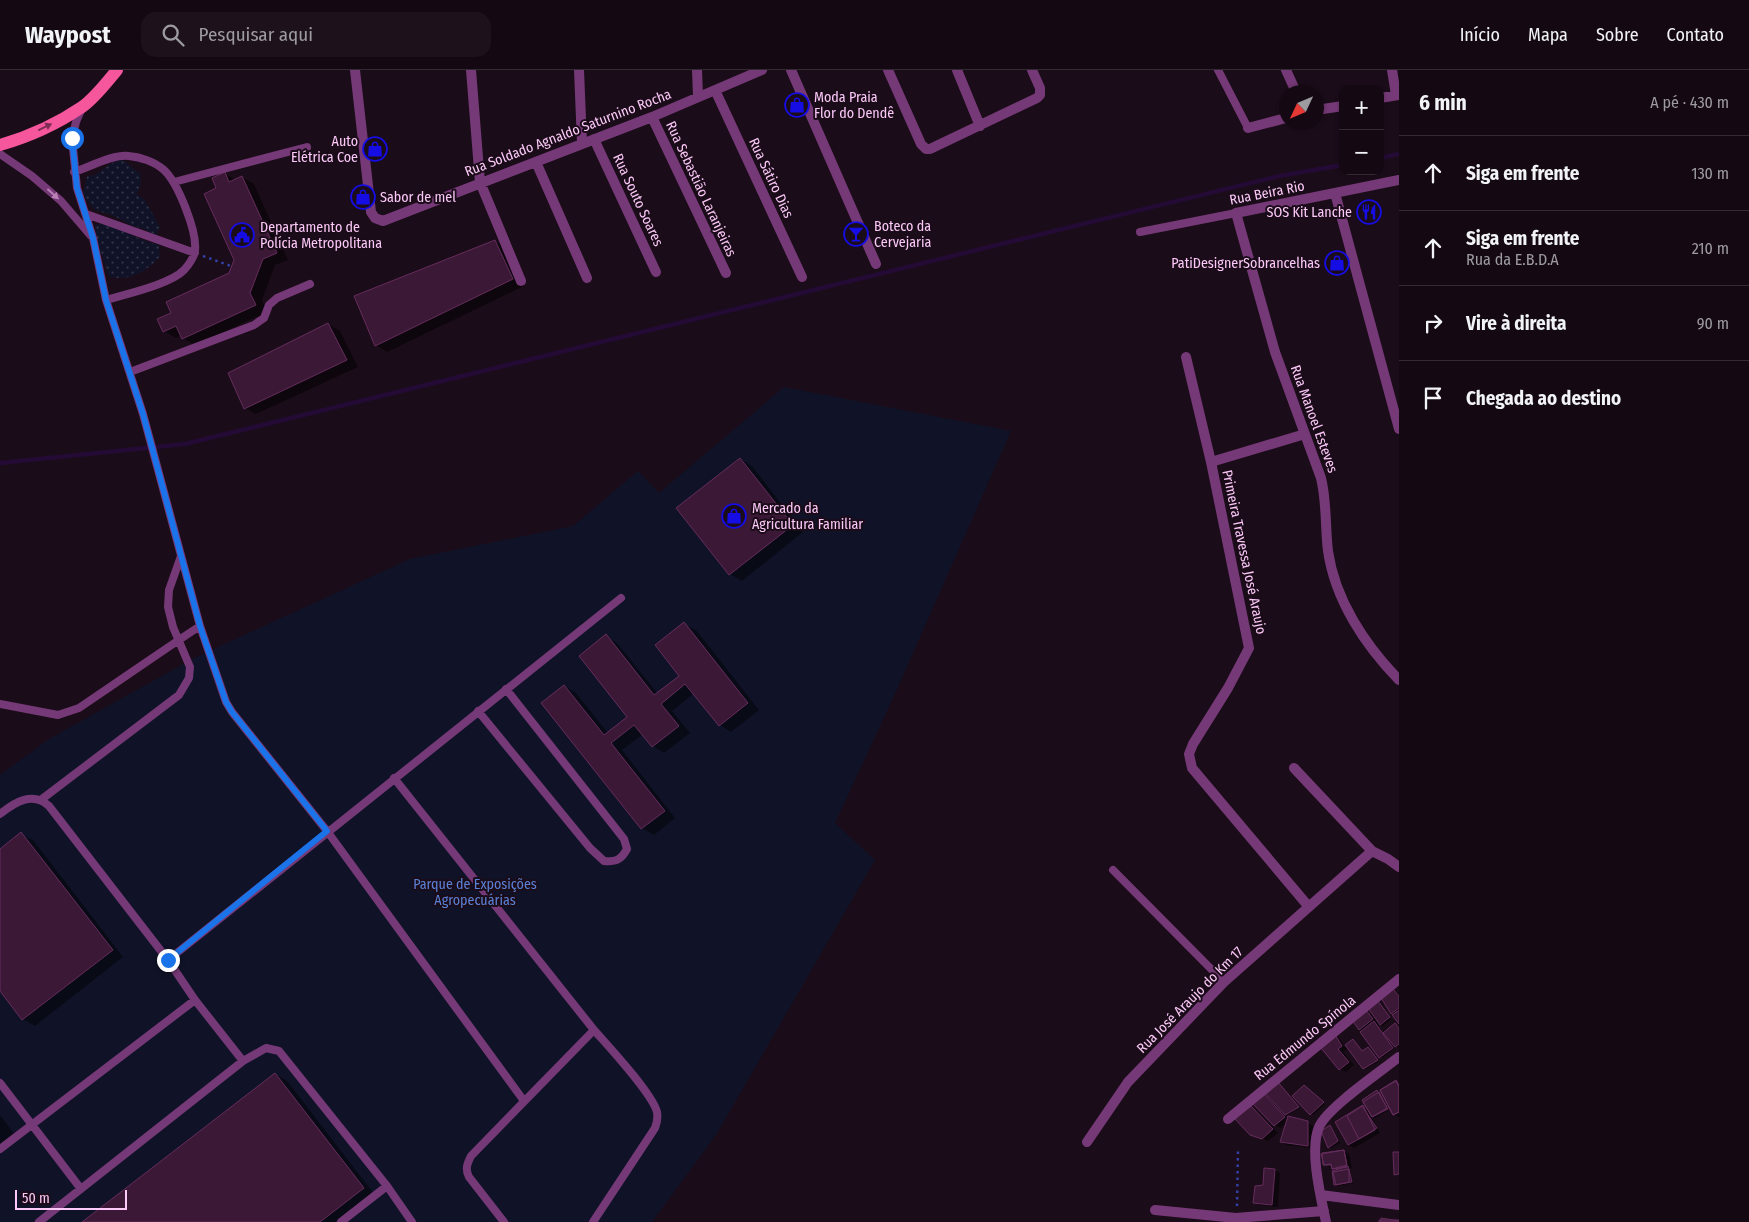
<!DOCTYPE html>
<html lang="pt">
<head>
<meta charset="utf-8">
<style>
	body { margin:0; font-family:"Fira Sans Condensed",sans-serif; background:#1d121c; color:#f1f3f6 }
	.controls { position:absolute; right:15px; top:15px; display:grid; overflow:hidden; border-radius:10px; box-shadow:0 1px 4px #0004 }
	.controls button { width:45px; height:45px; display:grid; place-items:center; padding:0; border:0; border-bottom:1px solid #332a33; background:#140913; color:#f1f3f6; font:25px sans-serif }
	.compass { position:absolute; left:1279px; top:15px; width:45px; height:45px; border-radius:50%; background:#140913; box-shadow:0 1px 4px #0004; rotate:226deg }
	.scale { position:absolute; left:15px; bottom:12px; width:112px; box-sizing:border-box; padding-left:5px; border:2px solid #fcc9f9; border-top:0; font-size:14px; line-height:18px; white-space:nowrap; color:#fcc9f9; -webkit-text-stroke:4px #1b0c19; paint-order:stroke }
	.stop { position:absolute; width:15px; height:15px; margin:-11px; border:4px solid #1a73e8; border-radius:50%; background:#fff }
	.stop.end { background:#1a73e8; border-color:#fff; box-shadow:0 1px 5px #0008 }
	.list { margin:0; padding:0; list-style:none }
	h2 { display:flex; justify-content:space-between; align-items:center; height:65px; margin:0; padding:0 20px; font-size:21px }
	h2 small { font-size:16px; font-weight:400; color:#9d9aa0 }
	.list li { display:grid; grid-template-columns:32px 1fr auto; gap:15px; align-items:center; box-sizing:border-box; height:75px; padding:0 20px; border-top:1px solid #332a33 }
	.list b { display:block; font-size:19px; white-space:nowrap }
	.list p { margin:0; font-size:16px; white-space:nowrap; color:#9d9aa0 }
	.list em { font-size:16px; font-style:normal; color:#9d9aa0 }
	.icon { flex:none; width:28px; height:28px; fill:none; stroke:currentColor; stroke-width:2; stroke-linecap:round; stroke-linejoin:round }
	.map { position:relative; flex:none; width:1399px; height:1152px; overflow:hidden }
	header { display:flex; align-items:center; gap:30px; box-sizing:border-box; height:70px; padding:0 25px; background:#140913; border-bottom:1px solid #332a33 }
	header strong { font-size:24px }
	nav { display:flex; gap:28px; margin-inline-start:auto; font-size:18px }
	.search { width:350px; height:45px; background:#1d121c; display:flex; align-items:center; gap:12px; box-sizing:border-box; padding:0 18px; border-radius:15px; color:#9d9aa0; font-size:19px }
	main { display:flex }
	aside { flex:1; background:#140913 }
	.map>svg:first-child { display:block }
	.grass { fill:url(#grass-dots) }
	.green { fill:#101328 }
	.shadow { fill:#0007 }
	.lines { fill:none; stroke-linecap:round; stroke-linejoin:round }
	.stream { stroke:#230b35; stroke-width:4.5 }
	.building { fill:#3b1936; stroke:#652c5d }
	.path { stroke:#3340a6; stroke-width:2.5; stroke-dasharray:2.5 4; stroke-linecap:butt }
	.lane { stroke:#763977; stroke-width:8 }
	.street { stroke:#763977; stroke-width:10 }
	.primary { stroke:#f6569b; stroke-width:12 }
	.oneway { fill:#7e2d54 }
	.oneway2 { fill:#b981b8 }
	.route { stroke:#1a73e8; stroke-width:6 }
	.labels { text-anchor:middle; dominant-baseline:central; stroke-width:4; stroke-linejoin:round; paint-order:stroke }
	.poi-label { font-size:14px; fill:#fcc9f9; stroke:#1b0c19; text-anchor:start }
	.street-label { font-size:14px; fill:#fcc9f9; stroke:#1b0c19 }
	.park-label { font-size:14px; fill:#5a81d6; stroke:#1b0c19 }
</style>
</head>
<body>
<header>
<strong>Waypost</strong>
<div class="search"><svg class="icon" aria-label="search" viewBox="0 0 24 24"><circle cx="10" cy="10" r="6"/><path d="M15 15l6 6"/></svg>Pesquisar aqui</div>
<nav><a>Início</a><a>Mapa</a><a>Sobre</a><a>Contato</a></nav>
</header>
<main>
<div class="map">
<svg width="1399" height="1152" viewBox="0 0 1399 1152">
	<defs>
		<pattern id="grass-dots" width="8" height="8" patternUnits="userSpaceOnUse" patternTransform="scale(1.25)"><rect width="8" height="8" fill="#101328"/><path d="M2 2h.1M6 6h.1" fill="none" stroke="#343448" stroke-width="1.8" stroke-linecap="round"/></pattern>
	</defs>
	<rect width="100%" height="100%" fill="#1b0c19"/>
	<path class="grass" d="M121,89c8,4 12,11 20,15l-1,12 -3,8 8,6 15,27 -4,8 -12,-6 -11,-3 -19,-10 -19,-6 -12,-15 4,-19 8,-1 15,-11z
		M101,153c21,5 38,18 58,22l1,12c-13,14 -32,26 -51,19l-11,-31 -3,-20z"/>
	<path class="green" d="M784,317l227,44 -117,265 -59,127 40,37 -159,275 -64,87h-652v-447l49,-36 145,-81 216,-99 163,-33 65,-55 21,22z"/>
	<path class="shadow" d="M225,104l11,6 6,-3 12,7 34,76 -13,5 -13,35 5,12 -72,33 -12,-7 -1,-3 -6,3 -12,-7 8,-18 58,-40 5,-13 -17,-71z
		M495,171l11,7 18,38 -137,66 -11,-7z
		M328,254l12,7 18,36 -102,47 -11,-6z
		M740,389l12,7 51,66 -61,49 -12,-7z
		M684,554l12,6 63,80 -28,22 -11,-7 -26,-32 -22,18 18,22 -26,20 -11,-7 -10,-12 -21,16 53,68 -21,17 -12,-7 -99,-125 21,-17 12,7 32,40 21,-16 -23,-81 11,7 41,51 22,-18z
		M21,764l12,6 90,117 -88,69 -12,-7 -23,-30v-139z
		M1393,920l6,3v29l-7,-9z
		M1378,932l13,17 -8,7 -2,-2 -3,2 5,8 13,-9 3,2v21l-10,-10 -2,1 7,10 -12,9 -19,-27 -4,-2 7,-18 9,6z
		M1335,967l5,3 5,7 8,-6 10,11 5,-3 11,12 -13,8 -17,-21 -6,4 11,13 -8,7 -6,-3z
		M275,1004l12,7 88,114 -35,27h-256z
		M1396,1011l3,2v34l-5,-3z
		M1280,1015l20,23 -12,7 -6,-3 6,7 19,3 6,4v22l-27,-3 -5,-3 6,-20 -7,6 -5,-3 -12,-30 10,5z
		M1377,1022l12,18 -14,8 -4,-3 9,18 -26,15 -5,-3 -13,-22 27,-17 6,4z
		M1316,1025l9,9 -12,11 -3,-1z
		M1250,1037l6,3 22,23 -10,8 -17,-7z
		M0,1045l15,20 -15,12z
		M1330,1056l10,17 -9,5 -2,-1z
		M1344,1081l5,3 3,14 -3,1 4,14 -15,3 -3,-2 2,-14 -12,-5z
		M1274,1100l6,3 -2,34 -19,-2 -5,-3z"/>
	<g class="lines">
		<path class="stream" d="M1380,88l19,-4
			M0,393l185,-19 1094,-268 64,-11"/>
	</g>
	<path class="building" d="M225,102l4,10 13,-6 35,77 -14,6 -13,34 6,12 -74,34 -6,-13 -13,6 -6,-13 14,-6 -5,-11 63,-29 5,-13 -30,-66 12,-6 -4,-10z
		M495,170l18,39 -138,67 -21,-50z
		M328,253l19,37 -103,49 -16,-36z
		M740,388l53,67 -64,50 -53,-67z
		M684,552l64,81 -29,23 -34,-42 -24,20 18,22 -27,21 -18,-22 -23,18 54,68 -24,18 -100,-126 23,-18 40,50 23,-18 -48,-61 27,-22 48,61 25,-19 -24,-31z
		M21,762l92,118 -91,70 -22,-29v-142z
		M1393,919l6,7v12l-8,6 -10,-16z
		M1377,930l13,17 -10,8 -12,-17z
		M1366,940l7,9 -14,11 -7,-10z
		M1399,940v14l-7,-9z
		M1374,951l19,27 -14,10 -19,-26z
		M1395,953l4,5v16l-4,3 -12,-14z
		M1335,965l7,11 -4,3 11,13 -10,8 -18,-22z
		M1353,969l9,12 6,-4 10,13 -15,9 -18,-24z
		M275,1003l89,115 -44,34h-238z
		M1396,1010l3,5v27l-6,3 -13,-25z
		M1396,1011l3,6v25l-6,3 -13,-25z
		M1278,1012l21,25 -14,8 -21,-23z
		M1304,1015l20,17 -14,13 -18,-19z
		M1377,1020l11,19 -16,8 -10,-17z
		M1379,1022l8,16 -15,9 -9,-15z
		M1263,1023l22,24 -11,9 -22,-23z
		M1250,1035l23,24 -11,10 -12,-4 -16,-17z
		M1363,1035l12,25 -27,15 -13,-23z
		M1362,1036l15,22 -18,11 -12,-23z
		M1288,1046l20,5v25l-28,-4z
		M1330,1055l8,16 -10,7 -7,-17z
		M1344,1080l3,17 -15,2 -1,-4h-8l-1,-12z
		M1344,1080l3,15 -15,4 -1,-5 -7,1 -3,-11z
		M1393,1082h6v22l-5,1z
		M1348,1096l4,16 -18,3 -2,-14z
		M1264,1098l11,1 -3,36 -19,-2 2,-17 8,-1z
		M1349,1099v13l-13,3 -3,-13z
		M1381,1148l18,3v1h-18z
		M1379,1150h20v2h-20z"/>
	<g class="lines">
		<path class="path" d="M203,186l28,10
			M1237,1136l1,-56"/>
		<path class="lane" d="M1218,0l30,58
			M82,38l-6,14 -4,16 5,50 16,50 13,62 37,114 57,212 26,76 6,10 95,119 197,270
			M0,84l32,22 29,25 30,35
			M74,102c16,-5 39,-18 55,-16 12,1 26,6 35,14 14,13 33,61 31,80 0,6 -7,16 -11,20 -13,14 -58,24 -78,30
			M174,112l133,-35
			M86,144l109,39
			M1140,162l96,-19
			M130,302l124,-47 10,-7 5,-13 8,-7 33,-14
			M0,634l58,11 21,-7c40,-27 80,-55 121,-82
			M478,641l112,137 14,13c12,1 17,-1 23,-12l-3,-10 -118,-150
			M394,708l200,252 -123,126c-4,8 -6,13 -2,21l35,45
			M42,729l137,-104 10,-17 1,-11 -17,-40 -5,-20 1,-17 12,-34
			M0,744c15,-12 33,-23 49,-8l119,154 453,-362
			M1113,800l111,112
			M168,890l27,40 48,61 23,-13 13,3 108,135 25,36
			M0,1013l81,106
			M0,1079l195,-149
			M39,1152l204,-161
			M341,1152l46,-36
			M593,1152l62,-94c2,-5 3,-10 2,-16 -5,-19 -48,-65 -63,-82"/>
		<path class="street" d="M355,0l16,142 4,6 8,3 269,-104 110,-47
			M471,0l9,112 41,99
			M579,0l3,73
			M697,0l1,26
			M791,0l85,194
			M888,0l33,74 5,5h4l107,-51 3,-3v-7l-8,-18
			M957,0l23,56
			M1286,0l10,22
			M1392,0l4,25
			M715,20l87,187
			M1380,28l19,-3
			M1316,40l27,-4
			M652,47l74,156
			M1248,58l38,-10
			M594,69l62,133
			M536,92l51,116
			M1399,110l-163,33 39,139 46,126c6,24 4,49 7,73 7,49 37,94 71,129
			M1335,123l64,236
			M1186,287l25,105 38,186 -21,40 -35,56 -4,10 3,14 117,139
			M1211,392l94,-28
			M1294,698l78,83 16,8 11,8
			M1228,1049l171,-140
			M1087,1072l41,-60 96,-100 148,-131
			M1321,1125l78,10
			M1155,1140l81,8 88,-7
			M1326,1152c-5,-24 -17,-72 -7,-95 8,-19 61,-55 80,-70"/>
		<path class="primary" d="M0,75c28,-8 57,-21 82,-38 13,-9 24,-24 35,-37"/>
	</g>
	<defs><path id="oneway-solid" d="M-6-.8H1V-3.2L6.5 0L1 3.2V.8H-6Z" transform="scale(1.25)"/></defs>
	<use class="oneway" href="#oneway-solid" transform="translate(45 57) rotate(-26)"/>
	<use class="oneway2" href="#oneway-solid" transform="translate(53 124) rotate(42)"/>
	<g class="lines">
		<path class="route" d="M72,68l5,50 16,50 13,62 37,114 57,212 26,76 6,10 95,119 -159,129"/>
	</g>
	<defs>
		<g id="shop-ring" transform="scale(1.25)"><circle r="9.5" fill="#1b0c19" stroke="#160de4" stroke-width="1.5"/><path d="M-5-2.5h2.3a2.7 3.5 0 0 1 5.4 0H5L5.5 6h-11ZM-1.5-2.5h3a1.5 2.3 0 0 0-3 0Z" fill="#160de4"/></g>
		<g id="restaurant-ring" transform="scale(1.25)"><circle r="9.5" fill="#1b0c19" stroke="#160de4" stroke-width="1.5"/><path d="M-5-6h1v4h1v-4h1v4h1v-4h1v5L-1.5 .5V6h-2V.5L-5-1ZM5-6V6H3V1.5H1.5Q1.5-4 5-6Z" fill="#160de4"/></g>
		<g id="bar-ring" transform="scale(1.25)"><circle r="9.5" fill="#1b0c19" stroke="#160de4" stroke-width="1.5"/><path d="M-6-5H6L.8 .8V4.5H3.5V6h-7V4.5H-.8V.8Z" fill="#160de4"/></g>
		<g id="civic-ring" transform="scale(1.25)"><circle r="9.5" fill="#1b0c19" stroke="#160de4" stroke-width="1.5"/><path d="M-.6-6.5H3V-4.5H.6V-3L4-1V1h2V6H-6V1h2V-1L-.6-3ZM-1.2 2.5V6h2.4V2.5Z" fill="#160de4"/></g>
	</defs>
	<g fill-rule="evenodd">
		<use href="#shop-ring" x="797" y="35"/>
		<use href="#shop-ring" x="375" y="79"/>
		<use href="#shop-ring" x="363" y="127"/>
		<use href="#restaurant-ring" x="1369" y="142"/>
		<use href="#bar-ring" x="856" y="164"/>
		<use href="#civic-ring" x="242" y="165"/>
		<use href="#shop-ring" x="1337" y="193"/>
		<use href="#shop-ring" x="734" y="446"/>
	</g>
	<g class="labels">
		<g class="poi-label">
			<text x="814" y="27">Moda Praia<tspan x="814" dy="16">Flor do Dendê</tspan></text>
			<text x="358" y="71" text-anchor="end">Auto<tspan x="358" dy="16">Elétrica Coe</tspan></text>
			<text x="380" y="127">Sabor de mel</text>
			<text x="1352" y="142" text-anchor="end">SOS Kit Lanche</text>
			<text x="874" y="156">Boteco da<tspan x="874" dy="16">Cervejaria</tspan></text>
			<text x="260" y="157">Departamento de<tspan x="260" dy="16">Polícia Metropolitana</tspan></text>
			<text x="1320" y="193" text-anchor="end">PatiDesignerSobrancelhas</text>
			<text x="752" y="438">Mercado da<tspan x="752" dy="16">Agricultura Familiar</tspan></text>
		</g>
		<g class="street-label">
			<text transform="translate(568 63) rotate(-21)">Rua Soldado Agnaldo Saturnino Rocha</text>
			<text transform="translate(771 108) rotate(65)">Rua Sátiro Dias</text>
			<text transform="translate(701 119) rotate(65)">Rua Sebastião Laranjeiras</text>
			<text transform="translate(1267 123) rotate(-11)">Rua Beira Rio</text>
			<text transform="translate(638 130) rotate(65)">Rua Souto Soares</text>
			<text transform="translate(1314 349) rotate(70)">Rua Manoel Esteves</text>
			<text transform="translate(1244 482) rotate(78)">Primeira Travessa José Araujo</text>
			<text transform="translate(1190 930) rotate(-45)">Rua José Araujo do Km 17</text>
			<text transform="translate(1305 968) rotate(-39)">Rua Edmundo Spínola</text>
		</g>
		<g class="park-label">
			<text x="475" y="814">Parque de Exposições<tspan x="475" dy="16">Agropecuárias</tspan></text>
		</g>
	</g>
</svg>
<div class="controls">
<button>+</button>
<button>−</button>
</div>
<svg class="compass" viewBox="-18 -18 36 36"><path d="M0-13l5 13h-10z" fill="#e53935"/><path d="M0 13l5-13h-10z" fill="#9d9aa0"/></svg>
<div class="scale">50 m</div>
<div class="stop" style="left:72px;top:68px"></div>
<div class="stop end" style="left:168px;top:890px"></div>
</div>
<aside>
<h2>6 min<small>A pé · 430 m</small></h2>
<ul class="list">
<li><svg class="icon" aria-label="ahead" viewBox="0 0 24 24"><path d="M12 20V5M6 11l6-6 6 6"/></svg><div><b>Siga em frente</b></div><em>130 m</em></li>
<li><svg class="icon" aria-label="ahead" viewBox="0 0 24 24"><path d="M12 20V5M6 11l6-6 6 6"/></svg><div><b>Siga em frente</b><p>Rua da E.B.D.A</p></div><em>210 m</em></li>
<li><svg class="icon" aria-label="right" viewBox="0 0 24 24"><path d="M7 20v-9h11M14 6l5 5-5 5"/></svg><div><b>Vire à direita</b></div><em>90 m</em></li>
<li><svg class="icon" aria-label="arrive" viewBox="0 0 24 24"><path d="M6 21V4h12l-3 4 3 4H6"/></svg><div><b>Chegada ao destino</b></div></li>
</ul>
</aside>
</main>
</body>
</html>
